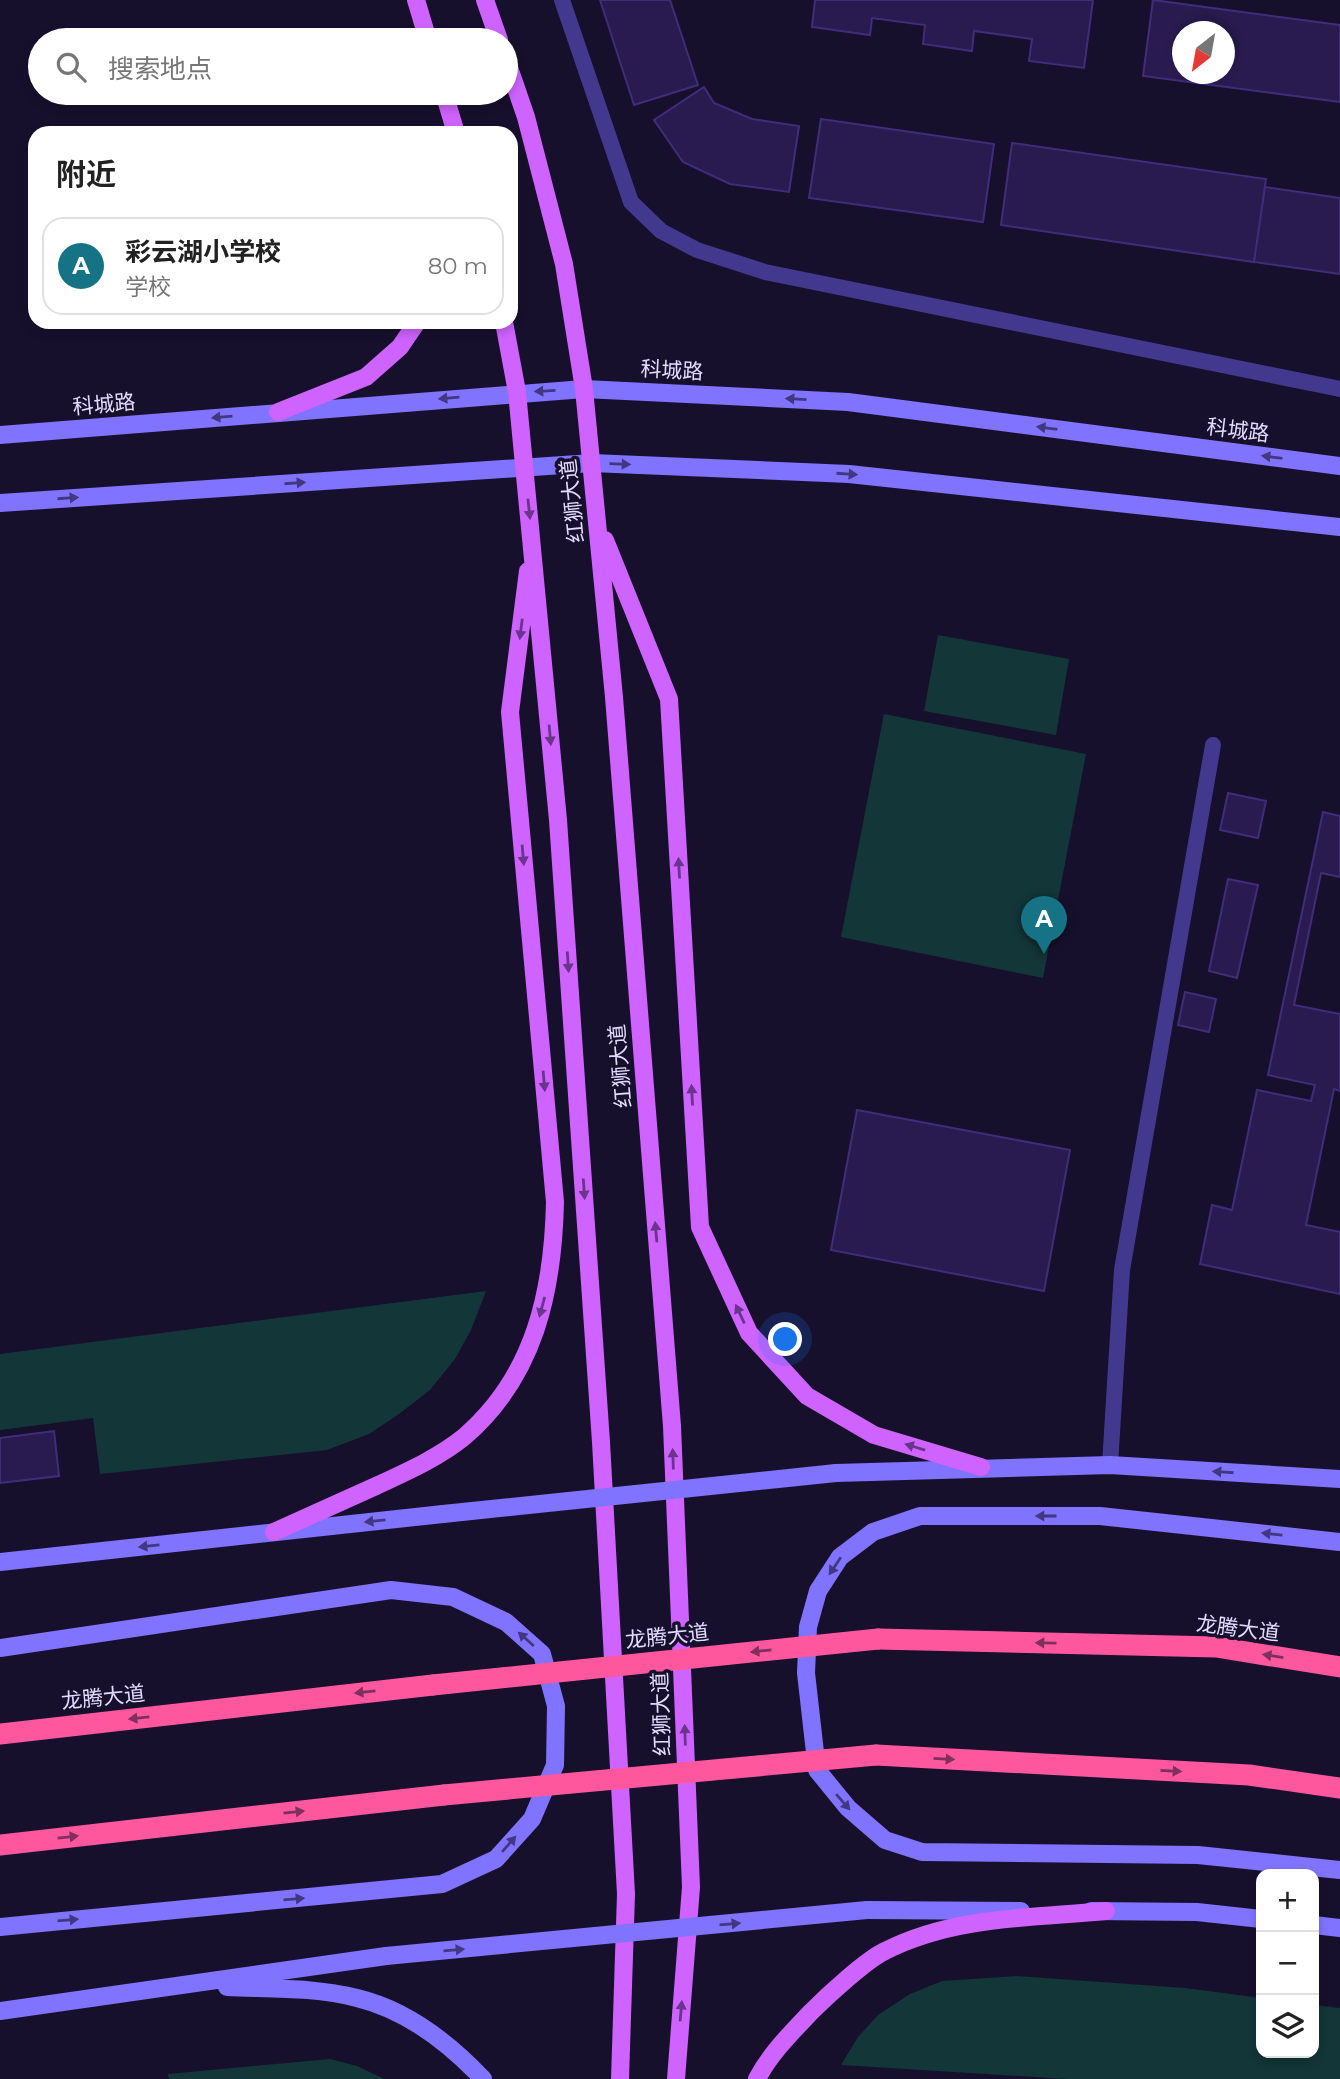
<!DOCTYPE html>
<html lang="zh">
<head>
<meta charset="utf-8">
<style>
	body { margin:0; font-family:Montserrat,"Noto Sans SC",sans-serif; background:#f2f2f2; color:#222 }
	.controls { position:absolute; right:21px; bottom:21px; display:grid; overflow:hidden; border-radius:14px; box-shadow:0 4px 10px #0003 }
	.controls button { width:63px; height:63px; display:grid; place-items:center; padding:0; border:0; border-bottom:2px solid #e0e0e0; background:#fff; color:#222; font:35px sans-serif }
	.compass { position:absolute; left:1172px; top:21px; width:63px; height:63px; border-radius:50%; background:#fff; box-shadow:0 4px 10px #0003; rotate:211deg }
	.you { position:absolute; left:786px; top:1340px; width:24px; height:24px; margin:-18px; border:5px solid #fff; border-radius:50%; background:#1a73e8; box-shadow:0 0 0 10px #1a73e833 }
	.badge { display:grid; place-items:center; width:46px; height:46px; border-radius:50%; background:#167385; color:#fff; font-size:23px; font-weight:700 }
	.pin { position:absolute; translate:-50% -58px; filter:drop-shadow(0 2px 4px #0008) }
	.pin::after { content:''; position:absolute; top:37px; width:24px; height:21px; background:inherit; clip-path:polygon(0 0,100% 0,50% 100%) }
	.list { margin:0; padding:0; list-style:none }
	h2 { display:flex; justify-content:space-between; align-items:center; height:91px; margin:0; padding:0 28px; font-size:30px }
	h2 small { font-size:23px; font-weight:400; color:#767676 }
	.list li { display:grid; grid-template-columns:46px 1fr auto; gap:21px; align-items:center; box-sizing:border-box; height:98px; margin:0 14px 14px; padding:0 14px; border:2px solid #e0e0e0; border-radius:21px }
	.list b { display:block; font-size:26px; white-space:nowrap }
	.list p { margin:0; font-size:23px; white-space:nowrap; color:#767676 }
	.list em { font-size:23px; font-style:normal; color:#767676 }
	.icon { flex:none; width:38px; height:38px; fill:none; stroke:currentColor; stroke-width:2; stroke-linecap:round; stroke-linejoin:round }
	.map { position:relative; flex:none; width:1340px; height:2079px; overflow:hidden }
	.search { position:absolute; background:#fff; box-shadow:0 4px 10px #0003; left:28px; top:28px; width:490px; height:77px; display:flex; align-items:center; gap:18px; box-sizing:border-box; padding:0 24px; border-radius:38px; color:#767676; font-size:26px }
	.panel { position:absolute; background:#fff; box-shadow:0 4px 10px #0003; left:28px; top:126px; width:490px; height:203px; border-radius:21px }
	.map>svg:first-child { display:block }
	.green { fill:#133638 }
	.building { fill:#291b4f; stroke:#412c7c; stroke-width:2; fill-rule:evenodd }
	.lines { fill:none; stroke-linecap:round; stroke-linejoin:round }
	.lane { stroke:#42398e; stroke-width:16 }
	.secondary { stroke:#8073ff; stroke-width:18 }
	.primary { stroke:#cf63ff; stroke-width:18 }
	.highway { stroke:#ff579d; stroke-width:21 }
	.secondary-bridge { stroke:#8073ff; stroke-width:18 }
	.highway-bridge { stroke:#ff579d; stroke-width:21 }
	.oneway { fill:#413881 }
	.oneway2 { fill:#6a358c }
	.oneway3 { fill:#7f305f }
	.labels { text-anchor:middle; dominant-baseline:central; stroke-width:7; stroke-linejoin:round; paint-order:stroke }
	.street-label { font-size:21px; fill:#e2dcff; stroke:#17102d }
</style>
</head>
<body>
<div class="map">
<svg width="1340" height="2079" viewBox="0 0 1340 2079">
	<rect width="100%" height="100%" fill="#17102d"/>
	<path class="green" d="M938,635l131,24 -13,76 -132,-24z
		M884,714l202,40 -43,224 -202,-41z
		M486,1291l-15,39 -16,29 -25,31 -31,24 -30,20 -42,16 -227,24 -7,-56 -93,12v-76z
		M1017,1976l168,12 76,10v55h53v-48l26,3v71h-273l-226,-14 17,-28 20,-22 32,-21 32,-13z
		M330,2059l27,7 27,13h-215l-1,-5z"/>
	<path class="building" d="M600,0h70l28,85 -64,20z
		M815,0h278l-9,68 -55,-7 3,-22 -58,-8 -2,20 -49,-7 2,-19 -53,-7 -2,17 -58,-8z
		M1153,0l187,25v77l-197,-26zM1182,32h42v42h-42z
		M704,87l10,16 38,16 47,7 -10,66 -59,-8 -47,-22 -29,-42z
		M821,119l173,25 -11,78 -174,-24z
		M1012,143l254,36 -12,83 -253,-37z
		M1265,187l75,11v76l-86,-12z
		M1228,793l38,8 -8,37 -38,-8z
		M1323,812l17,4v61l-19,-4 -27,132 46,9v77l-6,-2 -28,136 34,7v62l-140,-30 12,-59 20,5 25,-120 54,11 4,-16 -47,-10z
		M1228,879l30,6 -21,93 -28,-7z
		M1185,992l31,7 -7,33 -31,-7z
		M857,1110l213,40 -26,141 -213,-41z
		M54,1431l5,45 -59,7v-45z"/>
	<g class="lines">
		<path class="lane" d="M562,0l69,202 30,29 36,19 68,22 575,117
			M1110,1465l12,-195 91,-525"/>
		<path class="secondary" d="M0,435l584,-46 264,13 492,64
			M0,503l592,-40 257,11 491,53
			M836,1473l274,-8 230,14
			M1340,1542l-240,-26h-180l-47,16 -33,25 -22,34 -10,36 -2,46 11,97 31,38 37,32 37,12 276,3 142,15
			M0,1562l443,-48
			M0,1648l391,-58 62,7 53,25 36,32 14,52 -1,59 -23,54 -36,40 -54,25 -442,43
			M867,1910l154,1
			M1091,1911l106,1 64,7
			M1314,1925l26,3
			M227,1987c43,2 88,0 130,11 50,12 91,44 126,81
			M0,2011l386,-55"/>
		<path class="primary" d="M416,0l12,40
			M485,0l14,40
			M506,59l20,58 38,147 20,125 30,308 58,729 19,461 -15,192
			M444,93l12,40
			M504,322l13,70 41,428 43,622 25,452 -6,185
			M278,412l88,-35 34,-30 17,-25
			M605,540l64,159 31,528 49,106 58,63 67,39 107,32
			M274,1532c34,-15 68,-31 102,-46 30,-14 62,-28 88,-49 71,-61 89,-146 91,-235l-45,-490 18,-141
			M757,2079c13,-25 34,-46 54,-67 16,-16 55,-52 74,-61 68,-35 147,-33 221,-40"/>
		<path class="highway" d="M878,1639l338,8 124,20
			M0,1734l433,-49
			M876,1755l373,20 91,13
			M0,1845l444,-50"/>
		<path class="secondary-bridge" d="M443,1514l393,-41
			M386,1956l481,-46"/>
		<path class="highway-bridge" d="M433,1685l445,-46
			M444,1795l432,-40"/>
	</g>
	<defs><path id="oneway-solid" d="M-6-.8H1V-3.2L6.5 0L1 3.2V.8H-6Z" transform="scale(1.75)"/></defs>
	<g class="oneway">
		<use href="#oneway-solid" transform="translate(545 391) rotate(177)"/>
		<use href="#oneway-solid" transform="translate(449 398) rotate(175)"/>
		<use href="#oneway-solid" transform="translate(796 399) rotate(-177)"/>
		<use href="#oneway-solid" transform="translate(222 417) rotate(175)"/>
		<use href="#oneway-solid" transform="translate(1047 428) rotate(-173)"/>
		<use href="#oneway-solid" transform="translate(1272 457) rotate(-173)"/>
		<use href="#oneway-solid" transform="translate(620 464) rotate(2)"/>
		<use href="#oneway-solid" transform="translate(847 474) rotate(4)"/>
		<use href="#oneway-solid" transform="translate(295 483) rotate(-4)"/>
		<use href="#oneway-solid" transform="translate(68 498) rotate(-4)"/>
		<use href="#oneway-solid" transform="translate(1223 1472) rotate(-176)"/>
		<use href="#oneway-solid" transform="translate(1046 1516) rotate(-180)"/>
		<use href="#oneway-solid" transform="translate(375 1521) rotate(174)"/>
		<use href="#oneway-solid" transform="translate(1272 1534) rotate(-174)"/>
		<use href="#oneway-solid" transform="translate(149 1546) rotate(174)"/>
		<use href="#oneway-solid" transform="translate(835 1566) rotate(124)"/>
		<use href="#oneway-solid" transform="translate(526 1639) rotate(-138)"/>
		<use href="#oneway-solid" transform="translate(843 1802) rotate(49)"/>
		<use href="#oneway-solid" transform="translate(509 1844) rotate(-49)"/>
		<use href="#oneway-solid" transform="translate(294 1899) rotate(-5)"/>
		<use href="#oneway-solid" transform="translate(68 1920) rotate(-5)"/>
		<use href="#oneway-solid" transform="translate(730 1924) rotate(-5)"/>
		<use href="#oneway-solid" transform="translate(454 1950) rotate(-5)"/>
	</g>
	<g class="oneway2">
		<use href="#oneway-solid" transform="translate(529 509) rotate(84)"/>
		<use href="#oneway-solid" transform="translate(521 629) rotate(97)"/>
		<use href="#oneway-solid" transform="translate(550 735) rotate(85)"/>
		<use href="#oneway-solid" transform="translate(523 855) rotate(85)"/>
		<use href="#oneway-solid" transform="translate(679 868) rotate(-93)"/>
		<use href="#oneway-solid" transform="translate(568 962) rotate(86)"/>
		<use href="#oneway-solid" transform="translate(544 1081) rotate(85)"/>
		<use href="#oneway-solid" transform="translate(692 1095) rotate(-93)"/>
		<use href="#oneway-solid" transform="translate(584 1189) rotate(86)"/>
		<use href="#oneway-solid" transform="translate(656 1232) rotate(-95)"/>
		<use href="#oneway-solid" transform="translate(542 1307) rotate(105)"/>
		<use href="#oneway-solid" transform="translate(740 1314) rotate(-115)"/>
		<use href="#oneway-solid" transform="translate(915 1447) rotate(-163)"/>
		<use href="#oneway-solid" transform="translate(673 1459) rotate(-92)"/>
		<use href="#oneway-solid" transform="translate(685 1735) rotate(-92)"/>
		<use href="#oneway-solid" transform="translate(681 2011) rotate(-85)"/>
	</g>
	<g class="oneway3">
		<use href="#oneway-solid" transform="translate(1046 1643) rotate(-179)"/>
		<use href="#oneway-solid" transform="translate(761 1651) rotate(174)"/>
		<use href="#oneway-solid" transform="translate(1273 1656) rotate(-171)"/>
		<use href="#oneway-solid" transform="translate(365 1692) rotate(174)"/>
		<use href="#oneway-solid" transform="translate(139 1718) rotate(174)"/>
		<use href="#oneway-solid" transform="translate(944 1759) rotate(3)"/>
		<use href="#oneway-solid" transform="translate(1171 1771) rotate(3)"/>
		<use href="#oneway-solid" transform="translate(294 1812) rotate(-6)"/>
		<use href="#oneway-solid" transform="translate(68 1837) rotate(-6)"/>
	</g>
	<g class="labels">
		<g class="street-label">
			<text transform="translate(672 370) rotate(3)">科城路</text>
			<text transform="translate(104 404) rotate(-5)">科城路</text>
			<text transform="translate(1238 430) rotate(7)">科城路</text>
			<text transform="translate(572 501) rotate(-96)">红狮大道</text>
			<text transform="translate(620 1066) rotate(-95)">红狮大道</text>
			<text transform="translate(1238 1628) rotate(7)">龙腾大道</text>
			<text transform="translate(667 1636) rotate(-6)">龙腾大道</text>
			<text transform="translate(103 1697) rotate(-6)">龙腾大道</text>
			<text transform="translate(661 1714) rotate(-92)">红狮大道</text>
		</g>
	</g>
</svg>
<div class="controls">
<button>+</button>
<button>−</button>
<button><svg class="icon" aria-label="layers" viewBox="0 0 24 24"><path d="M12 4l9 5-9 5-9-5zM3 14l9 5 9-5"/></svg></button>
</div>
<svg class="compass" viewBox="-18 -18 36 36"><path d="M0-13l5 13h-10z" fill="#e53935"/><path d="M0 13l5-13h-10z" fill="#767676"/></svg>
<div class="you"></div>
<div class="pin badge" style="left:1044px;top:954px">A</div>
<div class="search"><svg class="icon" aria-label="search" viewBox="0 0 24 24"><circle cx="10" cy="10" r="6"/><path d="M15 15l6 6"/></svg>搜索地点</div>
<section class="panel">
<h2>附近<small></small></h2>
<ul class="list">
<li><span class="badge">A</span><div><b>彩云湖小学校</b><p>学校</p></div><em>80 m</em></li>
</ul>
</section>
</div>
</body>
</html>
